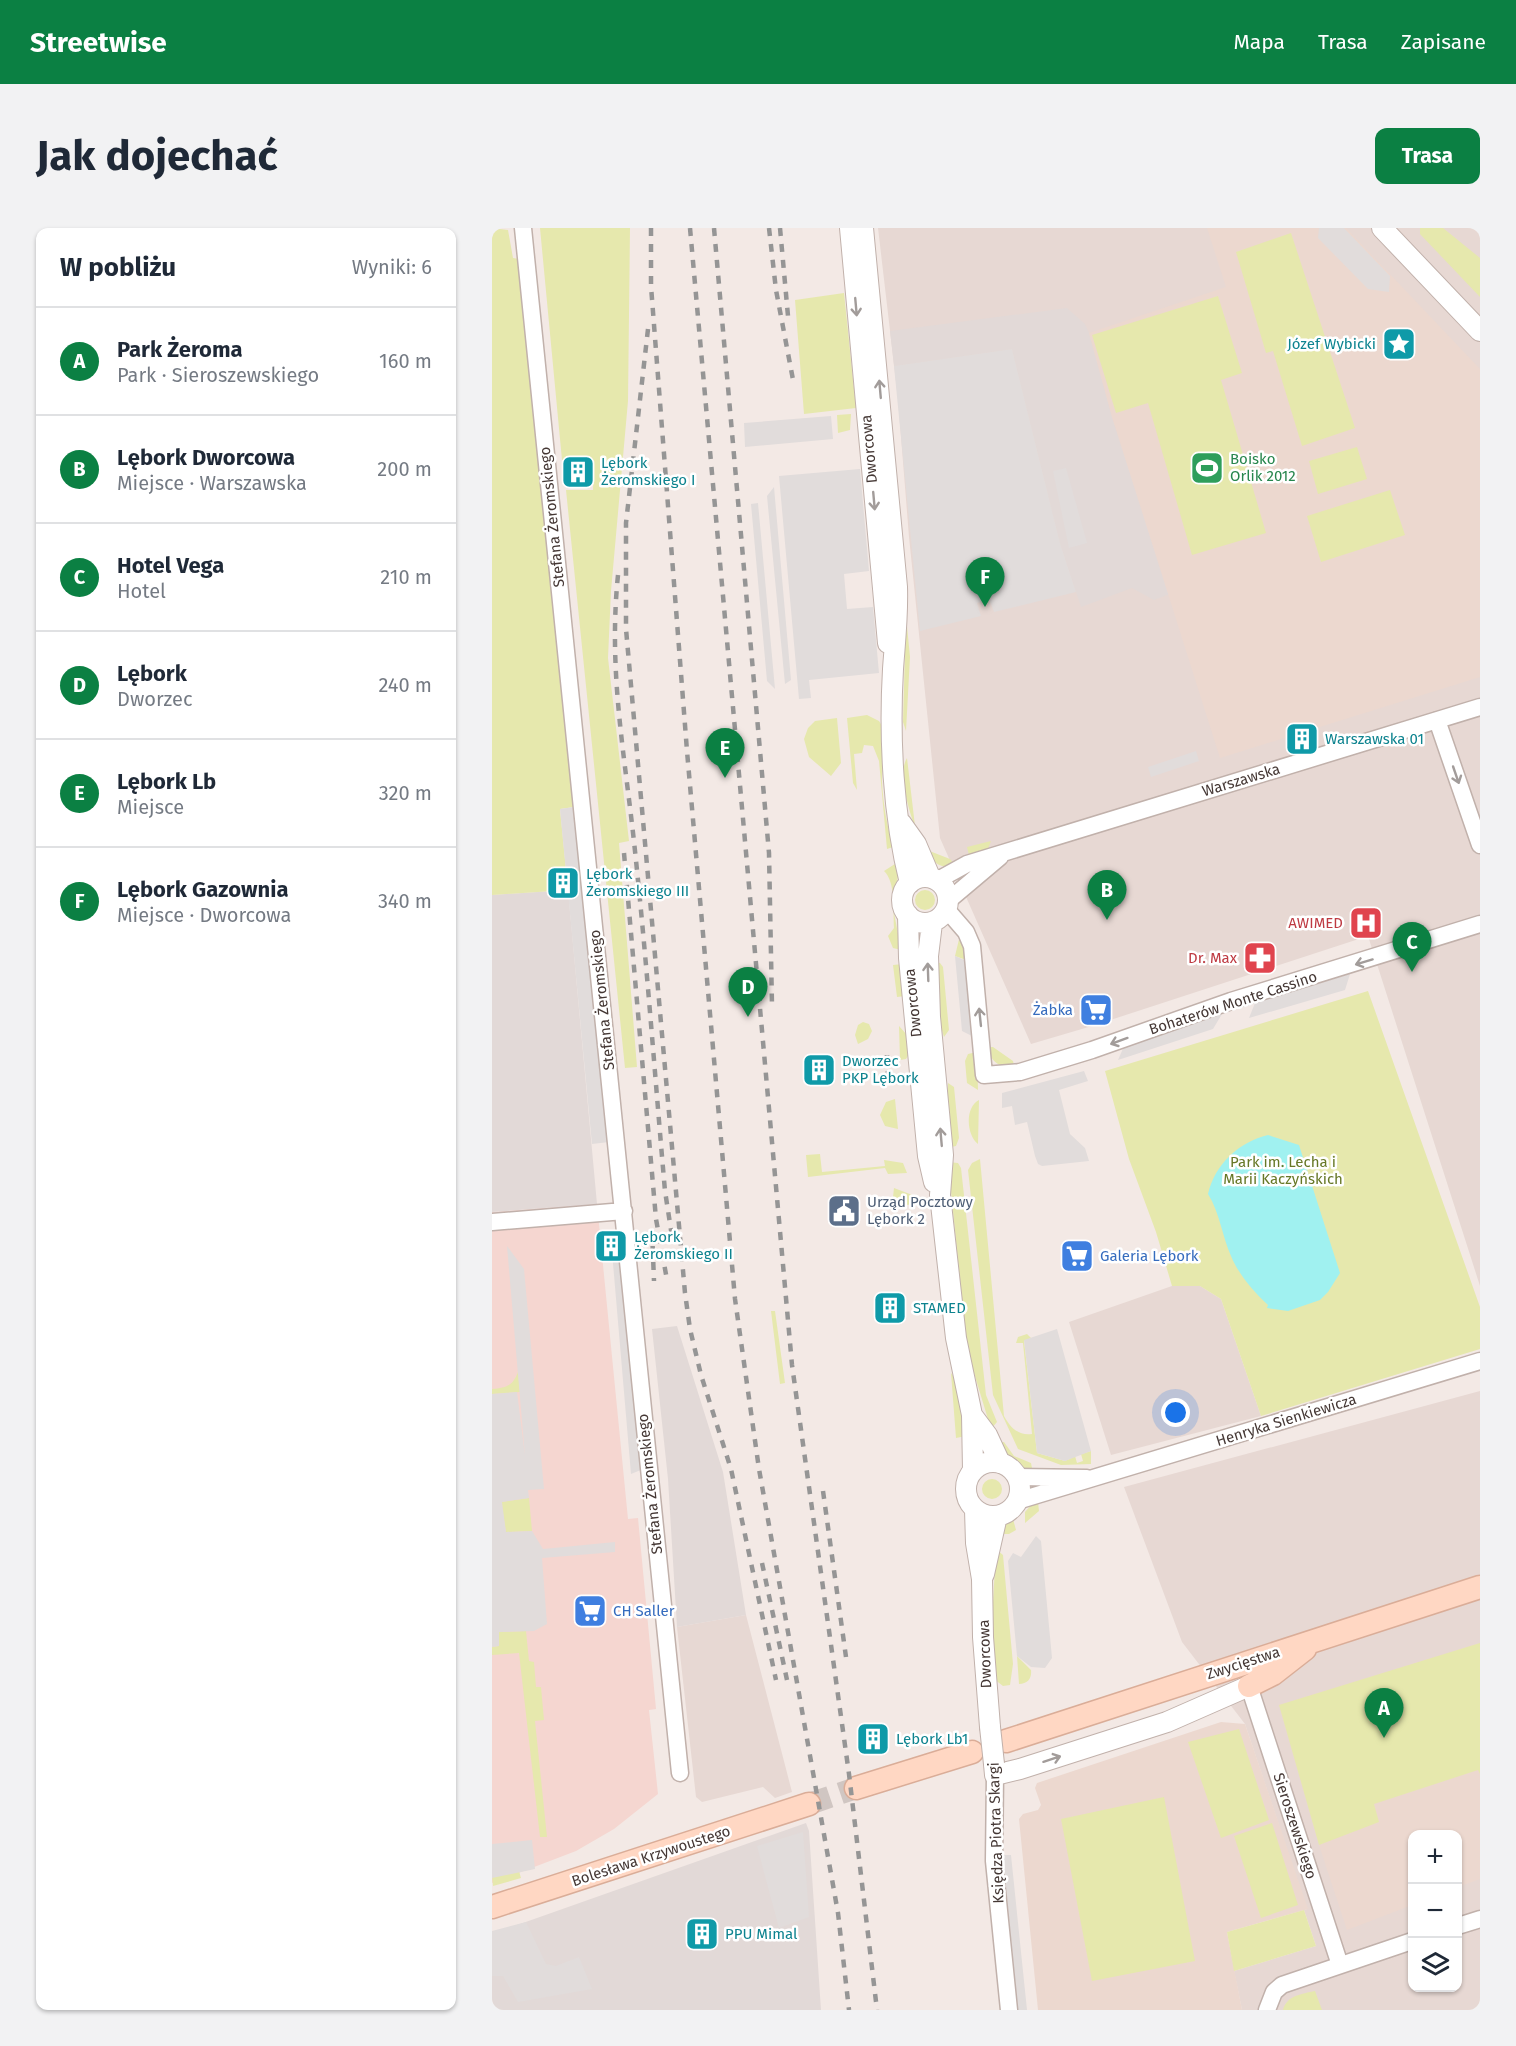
<!DOCTYPE html>
<html lang="pl">
<head>
<meta charset="utf-8">
<style>
	body { margin:0; font-family:"Fira Sans",sans-serif; background:#f2f2f3; color:#1f2937 }
	.controls { position:absolute; right:18px; bottom:18px; display:grid; overflow:hidden; border-radius:12px; box-shadow:0 2px 4px #0004 }
	.controls button { width:54px; height:54px; display:grid; place-items:center; padding:0; border:0; border-bottom:2px solid #e0e1e3; background:#fff; color:#1f2937; font:30px sans-serif }
	.you { position:absolute; left:684px; top:1185px; width:21px; height:21px; margin:-15px; border:4px solid #fff; border-radius:50%; background:#1a73e8; box-shadow:0 0 0 9px #1a73e833 }
	.badge { display:grid; place-items:center; width:39px; height:39px; border-radius:50%; background:#0b8043; color:#fff; font-size:20px; font-weight:700 }
	.pin { position:absolute; translate:-50% -50px; filter:drop-shadow(0 2px 3px #0008) }
	.pin::after { content:''; position:absolute; top:32px; width:21px; height:18px; background:inherit; clip-path:polygon(0 0,100% 0,50% 100%) }
	.list { margin:0; padding:0; list-style:none }
	h2 { display:flex; justify-content:space-between; align-items:center; height:78px; margin:0; padding:0 24px; font-size:26px }
	h2 small { font-size:20px; font-weight:400; color:#747a83 }
	.list li { display:grid; grid-template-columns:39px 1fr auto; gap:18px; align-items:center; box-sizing:border-box; height:108px; padding:0 24px; border-top:2px solid #e0e1e3 }
	.list b { display:block; font-size:22px; white-space:nowrap }
	.list p { margin:0; font-size:20px; white-space:nowrap; color:#747a83 }
	.list em { font-size:20px; font-style:normal; color:#747a83 }
	.icon { flex:none; width:33px; height:33px; fill:none; stroke:currentColor; stroke-width:2; stroke-linecap:round; stroke-linejoin:round }
	.map { position:relative; flex:none; width:988px; height:1782px; overflow:hidden; border-radius:12px }
	header { display:flex; align-items:center; gap:36px; box-sizing:border-box; height:84px; padding:0 30px; background:#0b8043; color:#fff }
	header strong { font-size:28px }
	nav { display:flex; gap:33px; margin-inline-start:auto; font-size:21px }
	.intro { display:flex; align-items:center; justify-content:space-between; box-sizing:border-box; height:144px; padding:0 36px }
	h1 { margin:0; font-size:42px }
	.button { padding:15px 27px; border-radius:12px; background:#0b8043; color:#fff; font-size:21px; font-weight:700 }
	main { display:flex; gap:36px; padding:0 36px }
	aside { flex:1; background:#fff; border-radius:12px; box-shadow:0 2px 4px #0004 }
	.map>svg:first-child { display:block }
	.residential { fill:#e7d8d3; fill-rule:evenodd }
	.commercial { fill:#f5d6d0 }
	.industrial { fill:#e2d9d7 }
	.education { fill:#ecd8cf }
	.green { fill:#e6e8ad }
	.parking { fill:#e1dcdb }
	.water { fill:#a0f1f0 }
	.lines { fill:none; stroke-linecap:round; stroke-linejoin:round }
	.secondary-tunnel { stroke:#d0c6c2; stroke-width:22; stroke-dasharray:22 11; stroke-linecap:butt }
	.minor-casing { stroke:#c1b1ab; stroke-width:19 }
	.tertiary-casing { stroke:#c1b1ab; stroke-width:22 }
	.secondary-casing { stroke:#daad98; stroke-width:25 }
	.minor { stroke:#fff; stroke-width:16 }
	.tertiary { stroke:#fff; stroke-width:20 }
	.secondary { stroke:#ffd7c3; stroke-width:22 }
	.rail { stroke:#959595; stroke-width:4.5; stroke-dasharray:8 8; stroke-linecap:butt }
	.tertiary-bridge-casing { stroke:#c1b1ab; stroke-width:22; stroke-linecap:butt }
	.tertiary-bridge { stroke:#fff; stroke-width:20 }
	.oneway { stroke:#a29c9a }
	.labels { text-anchor:middle; dominant-baseline:central; stroke-width:5; stroke-linejoin:round; paint-order:stroke }
	.culture-label { font-size:15px; fill:#0d838f; stroke:#fff; text-anchor:start }
	.street-label { font-size:15px; fill:#453835; stroke:#fff }
	.leisure-label { font-size:15px; fill:#27864d; stroke:#fff; text-anchor:start }
	.health-label { font-size:15px; fill:#be3a42; stroke:#fff; text-anchor:end }
	.shop-label { font-size:15px; fill:#366cbe; stroke:#fff; text-anchor:start }
	.park-label { font-size:15px; fill:#677827; stroke:#fff }
	.service-label { font-size:15px; fill:#4e5e75; stroke:#fff; text-anchor:start }
</style>
</head>
<body>
<header>
<strong>Streetwise</strong>
<nav><a>Mapa</a><a>Trasa</a><a>Zapisane</a></nav>
</header>
<div class="intro"><h1>Jak dojechać</h1><a class="button">Trasa</a></div>
<main>
<aside>
<h2>W pobliżu<small>Wyniki: 6</small></h2>
<ul class="list">
<li><span class="badge">A</span><div><b>Park Żeroma</b><p>Park · Sieroszewskiego</p></div><em>160 m</em></li>
<li><span class="badge">B</span><div><b>Lębork Dworcowa</b><p>Miejsce · Warszawska</p></div><em>200 m</em></li>
<li><span class="badge">C</span><div><b>Hotel Vega</b><p>Hotel</p></div><em>210 m</em></li>
<li><span class="badge">D</span><div><b>Lębork</b><p>Dworzec</p></div><em>240 m</em></li>
<li><span class="badge">E</span><div><b>Lębork Lb</b><p>Miejsce</p></div><em>320 m</em></li>
<li><span class="badge">F</span><div><b>Lębork Gazownia</b><p>Miejsce · Dworcowa</p></div><em>340 m</em></li>
</ul>
</aside>
<div class="map">
<svg width="988" height="1782" viewBox="0 0 988 1782">
	<rect width="100%" height="100%" fill="#f3e9e5"/>
	<path class="residential" d="M386,0h602v1058l-112,-350 -276,90 -61,18 -91,-206 -31,-301 -11,-138z
		M680,1058h28l21,13 40,117 -150,39 -42,-133z
		M988,1163v619h-238l-8,-39 82,-25 -12,-36 3,-1 -62,-185 -63,-82 -58,-155zM920,1606h46v154h-46z
		M254,1387l46,177 -17,6 -12,-11 -61,15 -6,-5 -19,-170z"/>
	<path class="commercial" d="M105,976l31,315 10,-1 18,191 -7,1 9,84 -44,35 -38,22 -84,32v-671z"/>
	<path class="industrial" d="M575,80l18,16 4,9 23,84 58,177 -16,6 -22,-12 -51,19 -21,-64 -48,-194 -118,17 -4,-35z
		M76,662l29,314 -105,8v-317z
		M185,1098l46,146 23,143 -69,12 -9,-148 -16,-150z
		M314,1595l3,8 12,179h-329v-76z"/>
	<path class="education" d="M715,0h139l134,141v308l-260,81 -108,-341 -23,-84 137,-46z
		M988,1415v236l-22,8v-53h-46v71l-65,25 -28,-85 -40,-140z
		M729,1494l24,2 63,185 -81,23 15,78h-204l-19,-191 4,-5 15,-4 3,-5 -6,-17 2,-5z"/>
	<path class="green" d="M0,0l16,2 5,28 6,1 55,548 -14,2 8,81 -76,5z
		M48,0h90l-2,173 -17,190 -3,67 21,183 -10,2 18,224 -12,1 -59,-578h27l1,-28 -32,-2z
		M928,0h23l37,30v39l-60,-63z
		M799,5l64,195 -53,18 -29,-95 -7,2 -30,-101z
		M352,65l12,115 -52,6 -9,-114z
		M726,68l24,77 -21,7 45,153 -74,22 -44,-152 -32,10 -24,-78z
		M359,186l-1,16 -12,3 -1,-18z
		M865,219l10,32 -49,15 -9,-33z
		M898,262l15,45 -84,27 -14,-46z
		M414,388l4,41 -4,74 -3,-9z
		M375,487l12,6c11,16 3,41 3,60 1,23 5,44 11,66l-6,2 -8,-88 -6,-15 -9,-1 -2,8 -8,1 3,36 -4,-7 -6,-65z
		M345,490l4,45 -10,13 -22,-19 -5,-18 4,-11 7,-7z
		M415,530l8,68 4,11h-1c-6,-19 -22,-61 -11,-79z
		M499,613l-3,8 -18,10 -3,-12z
		M435,622l23,9 6,7c-15,3 -23,-2 -29,-16z
		M406,634l1,10 -7,30 9,48 -8,-2 -5,-12 6,-8c-1,-16 2,-46 -10,-57z
		M423 672a10 10 0 1 1 20 0a10 10 0 1 1-20 0Z
		M468,707l5,11 1,14 -11,-4z
		M441,734l7,1 3,4 6,63 -5,7 -9,-30z
		M411,736l2,32 -8,1 -4,-32z
		M876,763l112,316v42l-219,67 -40,-117 -21,-13h-28l-16,-54 -27,-73 -24,-88z
		M371,794l6,2 3,7 -4,8 -10,5 -3,-9 3,-10z
		M407,798l8,9 2,19 -3,5 -6,1z
		M496,819h5l20,14 2,8c-14,-2 -25,-6 -27,-22z
		M485,824l1,38 -11,-7 -2,-22 3,-7z
		M456,855l6,4 5,51 -3,8 -9,2z
		M403,871l3,30 -13,-3 -5,-11 6,-13z
		M487,872l-1,44c-12,-10 -13,-37 1,-44z
		M328,926l2,18 63,-6 -1,-6 19,3 4,10 -19,1 -3,-6 -77,9 -2,-22z
		M488,931l24,257c6,11 14,20 28,18l-9,-91h-7l2,-6 9,-3 4,4 -7,3 13,112 28,8 10,-5 2,7 6,-2 -2,-7 10,-3v13l-30,1 -43,-16 -25,-54 -25,-225 4,-7z
		M456,934l10,1 3,5 25,227 11,27 -6,7 -24,-79z
		M402,960l21,8 3,8 -26,2z
		M279,1083h4l10,72 -5,1z
		M26,1144l2,20 -28,2v-5c14,-1 21,-3 26,-17z
		M459,1145l3,4 12,59 -10,2z
		M512,1214l10,14 17,7 2,10c-19,-5 -27,-14 -37,-30z
		M490 1261a10 10 0 1 1 20 0a10 10 0 1 1-20 0Z
		M37,1270l3,33 -26,1 -5,-30z
		M546,1274l1,9 -14,12v-11l7,-8z
		M516,1290l5,1 3,11 -7,4h-12z
		M504,1321l7,6 10,109 -3,21 -7,1 -9,-7 -3,-41z
		M34,1403l3,30 5,1 2,25h5l3,33 -9,1 12,116h-7l-21,-184 -27,2v-8l7,-1v-14z
		M988,1415v131l-2,-4 -104,34 5,18 -60,23 -40,-140z
		M525,1428l14,14c1,8 -3,14 -12,14z
		M747,1501l30,91 -48,18 -33,-96z
		M672,1569l31,164 -103,20 -31,-162z
		M780,1595l26,82 -37,13 -27,-82z
		M27,1643l2,7 -28,8 -1,-11z
		M812,1682l12,36 -82,25 -7,-39z
		M823,1763l7,19h-39c4,-15 19,-16 32,-19z"/>
	<path class="parking" d="M827,0h25l46,48 -1,16 -21,-3 -50,-51z
		M520,121l48,194 16,49 -82,20 -5,-13 -12,4 4,13 -61,15 -26,-265z
		M339,188l2,23 -88,8 -1,-24z
		M574,240l21,75 -18,5 -16,-77z
		M368,241l9,102 -25,3 3,35 26,-2 6,66 -70,7 2,18 -12,1 -20,-223z
		M282,259l17,193 -6,4 -18,-188z
		M266,275l17,186 -8,-8 -16,-177z
		M704,523l3,10 -48,16 -3,-10z
		M82,579l35,335 -17,2 -32,-335z
		M463,728l14,6 7,76 -14,-7z
		M858,746l-5,16 -96,28 6,-15z
		M730,786l-9,15 -95,31 7,-16z
		M592,843l4,10 -29,9 11,44 15,14 4,13 -47,5 -4,-2 -3,-8 -8,-34 -12,3 -3,-19 -10,2v-15z
		M119,1012l15,3 22,224 -17,7z
		M15,1018l17,23 20,220 -16,1 1,8 -27,4 4,30 26,-1 11,18 72,-7v10l-73,6 5,66 -13,7 -35,1v14l-7,1v-253l25,-2 8,64z
		M565,1101l34,122 -26,10 -28,-8 -13,-113z
		M544,1308l5,5 11,117 -7,10 -14,-1 -14,-11 -9,-95 5,-8 8,4z
		M311,1604l6,85 -30,11 -22,-82z
		M40,1612l3,29 -43,9v-34z
		M511,1627h8l16,155h-9z
		M34,1694l20,42 10,2 23,-9 13,32 -74,13 -15,-26h-11v-45z"/>
	<path class="water" d="M776,907l31,10 41,128 -12,19 -8,8 -32,11 -21,-3 1,-3c-15,-14 -29,-30 -37,-49 -9,-20 -11,-43 -23,-62 7,-30 31,-52 60,-59z"/>
	<g class="lines">
		<path class="secondary-tunnel" d="M317,1576l47,-16"/>
		<g class="minor-casing">
			<path id="minor" d="M31,0l157,1545
				M945,492l43,125
				M446,652l29,-16 513,-157
				M457,672l51,-43
				M455,682l19,22 6,14 12,129 36,-3 72,-22 139,-49 249,-77
				M0,994l132,-11
				M525,1249l70,1
				M525,1273l463,-140
				M757,1458l91,279
				M503,1547l-1,86 15,149
				M966,1698l22,-7
				M775,1782l7,-18 8,-7 130,-44"/>
		</g>
		<g class="tertiary-casing">
			<path id="tertiary" d="M358,0l38,415
				M371,0l34,359c1,29 -2,54 -4,82 -4,69 0,147 17,214
				M890,0l98,103
				M409,595l15,21 14,33
				M410 672a23 23 0 1 1 46 0a23 23 0 1 1-46 0Z
				M416,687l1,43 19,198 6,26
				M440,695l-4,33 2,61 13,138 -3,40 16,143 16,77 1,55
				M480,1187l15,20 13,28
				M474 1261a27 27 0 1 1 54 0a27 27 0 1 1-54 0Z
				M483,1282l1,33 6,36 1,58 7,90
				M492,1346l13,-58
				M502,1536l1,11 25,-6 147,-47 82,-36"/>
		</g>
		<g class="secondary-casing">
			<path id="secondary" d="M757,1458l24,-12 32,-25
				M514,1513l474,-154
				M364,1560l116,-36
				M0,1679l317,-103"/>
		</g>
		<use href="#minor" class="minor"/>
		<use href="#tertiary" class="tertiary"/>
		<use href="#secondary" class="secondary"/>
		<path class="rail" d="M159,0v58l36,465 48,548 24,170 79,444 11,97
			M198,0l102,1137 57,409 28,236
			M222,0l55,625 3,153
			M277,0l7,62 18,95
			M288,0l8,88
			M156,101l-22,194v106l59,664 5,36 11,46 30,94 45,211
			M126,347c-10,98 7,180 17,276 12,113 20,227 30,340l8,52
			M132,625l32,366 11,61
			M395,827l1,19
			M160,1002l2,51
			M331,1263l23,166
			M270,1335l25,117"/>
		<g class="tertiary-bridge-casing">
			<path id="tertiary-bridge" d="M498,1499l4,37"/>
		</g>
		<use href="#tertiary-bridge" class="tertiary-bridge"/>
	</g>
	<defs><path id="oneway-shaft" d="M-6 0H5M1.5-3L5.5 0L1.5 3" fill="none" stroke-width="1.6" stroke-linecap="round" stroke-linejoin="round" transform="scale(1.5)"/></defs>
	<g class="oneway">
		<use href="#oneway-shaft" transform="translate(364 79) rotate(85)"/>
		<use href="#oneway-shaft" transform="translate(388 161) rotate(-95)"/>
		<use href="#oneway-shaft" transform="translate(382 273) rotate(85)"/>
		<use href="#oneway-shaft" transform="translate(964 547) rotate(71)"/>
		<use href="#oneway-shaft" transform="translate(872 734) rotate(163)"/>
		<use href="#oneway-shaft" transform="translate(436 744) rotate(-92)"/>
		<use href="#oneway-shaft" transform="translate(488 789) rotate(-96)"/>
		<use href="#oneway-shaft" transform="translate(627 813) rotate(160)"/>
		<use href="#oneway-shaft" transform="translate(449 909) rotate(-95)"/>
		<use href="#oneway-shaft" transform="translate(560 1531) rotate(-18)"/>
	</g>
	<defs>
		<g id="sight-square" transform="scale(1.725)"><rect x="-9" y="-9" width="18" height="18" rx="4" fill="#0f9aa8" stroke="#fff"/><path d="M0-6L1.8-2.2L6-1.7L2.9 1.2L3.7 5.4L0 3.3L-3.7 5.4L-2.9 1.2L-6-1.7L-1.8-2.2Z" fill="#fff"/></g>
		<g id="stadium-square" transform="scale(1.725)"><rect x="-9" y="-9" width="18" height="18" rx="4" fill="#2e9e5b" stroke="#fff"/><path d="M0-5a6.5 5 0 1 0 0 10a6.5 5 0 1 0 0-10ZM-3.5-1.8h7v3.6h-7Z" fill="#fff"/></g>
		<g id="building-square" transform="scale(1.725)"><rect x="-9" y="-9" width="18" height="18" rx="4" fill="#0f9aa8" stroke="#fff"/><path d="M-4-6H4V6H1V3H-1V6H-4ZM-2.5-4.3h1.7v1.8h-1.7ZM.8-4.3h1.7v1.8H.8ZM-2.5-1h1.7V.8h-1.7ZM.8-1h1.7V.8H.8Z" fill="#fff"/></g>
		<g id="hospital-square" transform="scale(1.725)"><rect x="-9" y="-9" width="18" height="18" rx="4" fill="#e0444e" stroke="#fff"/><path d="M-5-5h3v3.5h4V-5h3V5h-3V1.5h-4V5h-3Z" fill="#fff"/></g>
		<g id="pharmacy-square" transform="scale(1.725)"><rect x="-9" y="-9" width="18" height="18" rx="4" fill="#e0444e" stroke="#fff"/><path d="M-2-6h4v4h4v4h-4v4h-4v-4h-4v-4h4Z" fill="#fff"/></g>
		<g id="supermarket-square" transform="scale(1.725)"><rect x="-9" y="-9" width="18" height="18" rx="4" fill="#3f7fe0" stroke="#fff"/><path d="M-6-5.5h2.5l.6 2H6L4.5 2H-2.5L-4.4-4H-6ZM-1.5 3.2a1.3 1.3 0 1 0 .1 0ZM3 3.2a1.3 1.3 0 1 0 .1 0Z" fill="#fff"/></g>
		<g id="civic-square" transform="scale(1.725)"><rect x="-9" y="-9" width="18" height="18" rx="4" fill="#5c6f8a" stroke="#fff"/><path d="M-.6-6.5H3V-4.5H.6V-3L4-1V1h2V6H-6V1h2V-1L-.6-3ZM-1.2 2.5V6h2.4V2.5Z" fill="#fff"/></g>
	</defs>
	<g fill-rule="evenodd">
		<use href="#sight-square" x="907" y="116"/>
		<use href="#stadium-square" x="715" y="240"/>
		<use href="#building-square" x="86" y="244"/>
		<use href="#building-square" x="810" y="511"/>
		<use href="#building-square" x="71" y="655"/>
		<use href="#hospital-square" x="874" y="695"/>
		<use href="#pharmacy-square" x="768" y="730"/>
		<use href="#supermarket-square" x="604" y="782"/>
		<use href="#building-square" x="327" y="842"/>
		<use href="#civic-square" x="352" y="983"/>
		<use href="#building-square" x="119" y="1018"/>
		<use href="#supermarket-square" x="585" y="1028"/>
		<use href="#building-square" x="398" y="1080"/>
		<use href="#supermarket-square" x="98" y="1383"/>
		<use href="#building-square" x="381" y="1511"/>
		<use href="#building-square" x="210" y="1706"/>
	</g>
	<g class="labels">
		<g class="culture-label">
			<text x="884" y="116" text-anchor="end">Józef Wybicki</text>
			<text x="109" y="235">Lębork<tspan x="109" dy="17">Żeromskiego I</tspan></text>
			<text x="833" y="511">Warszawska 01</text>
			<text x="94" y="646">Lębork<tspan x="94" dy="17">Żeromskiego III</tspan></text>
			<text x="350" y="833">Dworzec<tspan x="350" dy="17">PKP Lębork</tspan></text>
			<text x="142" y="1009">Lębork<tspan x="142" dy="17">Żeromskiego II</tspan></text>
			<text x="421" y="1080">STAMED</text>
			<text x="404" y="1511">Lębork Lb1</text>
			<text x="233" y="1706">PPU Mimal</text>
		</g>
		<g class="street-label">
			<text transform="translate(377 221) rotate(-95)">Dworcowa</text>
			<text transform="translate(60 289) rotate(-96)">Stefana Żeromskiego</text>
			<text transform="translate(749 552) rotate(-17)">Warszawska</text>
			<text transform="translate(110 772) rotate(-96)">Stefana Żeromskiego</text>
			<text transform="translate(421 775) rotate(-96)">Dworcowa</text>
			<text transform="translate(741 775) rotate(-18)">Bohaterów Monte Cassino</text>
			<text transform="translate(794 1192) rotate(-17)">Henryka Sienkiewicza</text>
			<text transform="translate(158 1256) rotate(-96)">Stefana Żeromskiego</text>
			<text transform="translate(493 1426) rotate(-92)">Dworcowa</text>
			<text transform="translate(751 1435) rotate(-18)">Zwycięstwa</text>
			<text transform="translate(803 1598) rotate(72)">Sieroszewskiego</text>
			<text transform="translate(504 1605) rotate(-92)">Księdza Piotra Skargi</text>
			<text transform="translate(159 1628) rotate(-18)">Bolesława Krzywoustego</text>
		</g>
		<g class="leisure-label">
			<text x="738" y="231">Boisko<tspan x="738" dy="17">Orlik 2012</tspan></text>
		</g>
		<g class="health-label">
			<text x="851" y="695">AWIMED</text>
			<text x="745" y="730">Dr. Max</text>
		</g>
		<g class="shop-label">
			<text x="581" y="782" text-anchor="end">Żabka</text>
			<text x="608" y="1028">Galeria Lębork</text>
			<text x="121" y="1383">CH Saller</text>
		</g>
		<g class="park-label">
			<text x="791" y="934">Park im. Lecha i<tspan x="791" dy="17">Marii Kaczyńskich</tspan></text>
		</g>
		<g class="service-label">
			<text x="375" y="974">Urząd Pocztowy<tspan x="375" dy="17">Lębork 2</tspan></text>
		</g>
	</g>
</svg>
<div class="controls">
<button>+</button>
<button>−</button>
<button><svg class="icon" aria-label="layers" viewBox="0 0 24 24"><path d="M12 4l9 5-9 5-9-5zM3 14l9 5 9-5"/></svg></button>
</div>
<div class="you"></div>
<div class="pin badge" style="left:892px;top:1510px">A</div>
<div class="pin badge" style="left:615px;top:692px">B</div>
<div class="pin badge" style="left:920px;top:744px">C</div>
<div class="pin badge" style="left:256px;top:789px">D</div>
<div class="pin badge" style="left:233px;top:550px">E</div>
<div class="pin badge" style="left:493px;top:379px">F</div>
</div>
</main>
</body>
</html>
